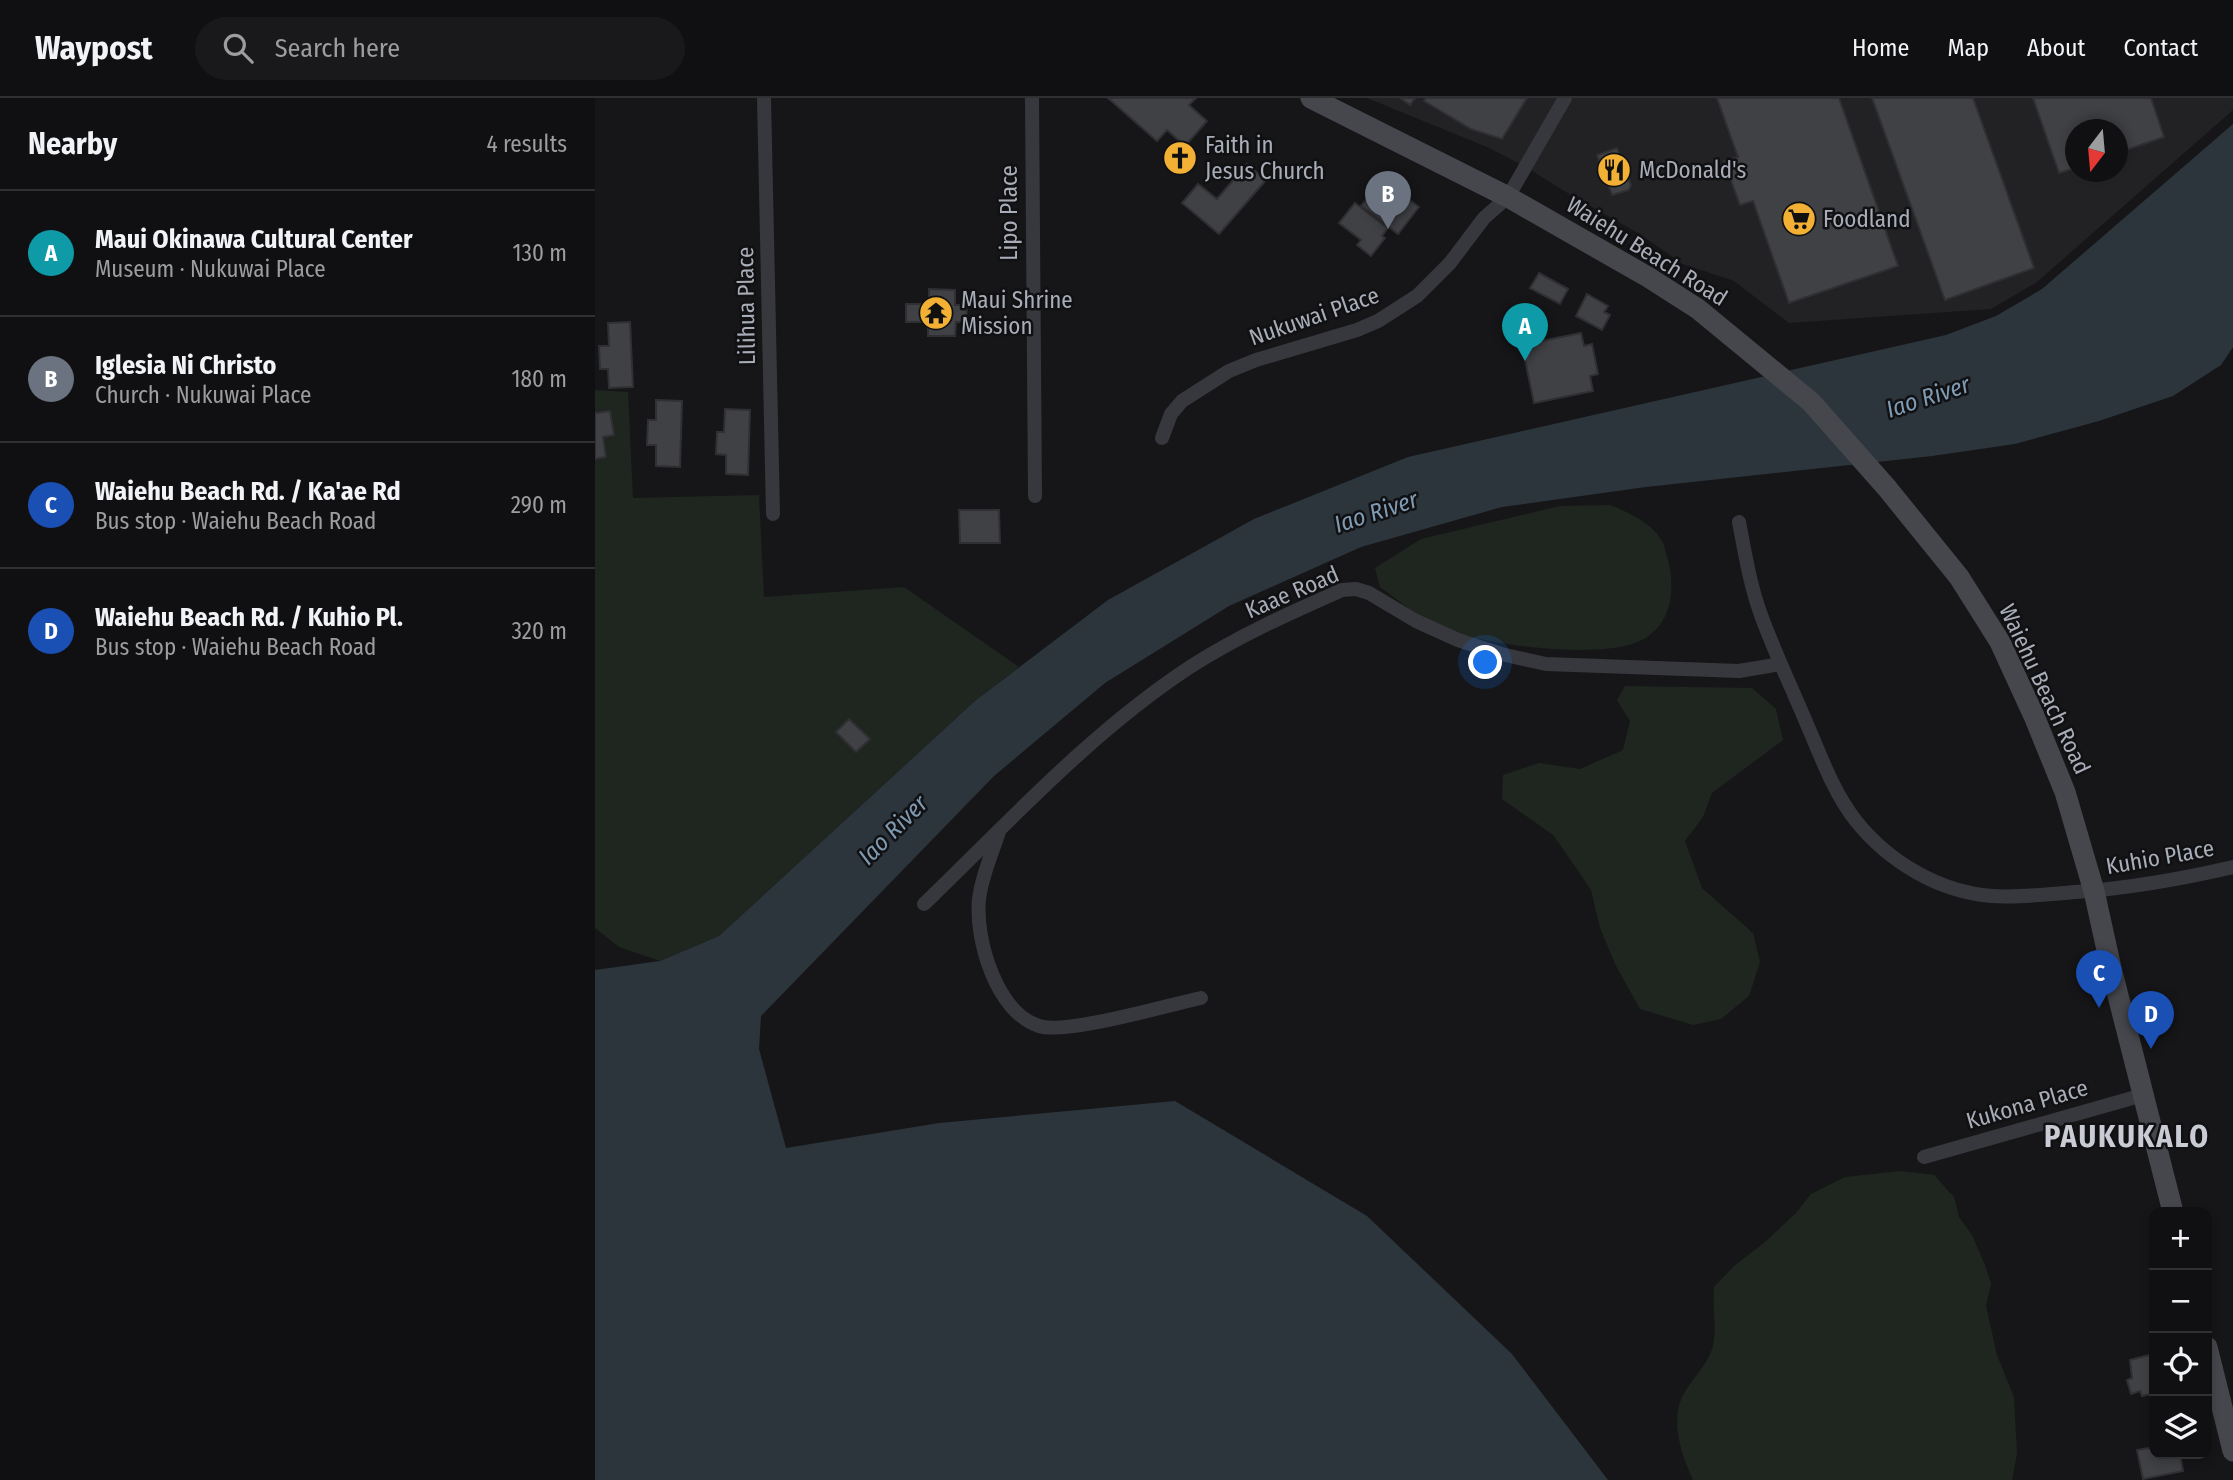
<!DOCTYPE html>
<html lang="en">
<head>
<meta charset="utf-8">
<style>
	body { margin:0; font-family:"Fira Sans Condensed",sans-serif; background:#19191b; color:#f1f3f6 }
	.controls { position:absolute; right:21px; bottom:21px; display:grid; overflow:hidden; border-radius:14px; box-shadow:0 4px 10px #0003 }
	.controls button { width:63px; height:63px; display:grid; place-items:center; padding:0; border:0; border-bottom:2px solid #303032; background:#101012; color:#f1f3f6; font:35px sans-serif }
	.compass { position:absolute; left:1470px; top:21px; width:63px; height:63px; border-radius:50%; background:#101012; box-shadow:0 4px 10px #0003; rotate:196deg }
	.you { position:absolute; left:891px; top:565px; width:24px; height:24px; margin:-18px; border:5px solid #fff; border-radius:50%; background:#1a73e8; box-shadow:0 0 0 10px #1a73e833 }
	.badge { display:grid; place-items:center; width:46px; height:46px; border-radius:50%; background:#f2b134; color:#fff; font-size:23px; font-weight:700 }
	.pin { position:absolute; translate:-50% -58px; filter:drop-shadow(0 2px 4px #0008) }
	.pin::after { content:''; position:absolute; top:37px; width:24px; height:21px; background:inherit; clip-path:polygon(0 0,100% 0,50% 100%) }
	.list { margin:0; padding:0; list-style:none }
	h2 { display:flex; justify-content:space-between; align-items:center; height:91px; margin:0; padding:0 28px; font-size:30px }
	h2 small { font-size:23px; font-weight:400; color:#9c9d9f }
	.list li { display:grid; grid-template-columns:46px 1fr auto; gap:21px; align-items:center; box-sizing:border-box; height:126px; padding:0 28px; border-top:2px solid #303032 }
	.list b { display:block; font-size:26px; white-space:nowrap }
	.list p { margin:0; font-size:23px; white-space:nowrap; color:#9c9d9f }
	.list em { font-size:23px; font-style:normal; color:#9c9d9f }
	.icon { flex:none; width:38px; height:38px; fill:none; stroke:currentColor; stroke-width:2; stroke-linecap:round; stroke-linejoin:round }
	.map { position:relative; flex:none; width:1638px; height:1382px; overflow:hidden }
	header { display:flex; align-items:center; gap:42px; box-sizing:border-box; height:98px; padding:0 35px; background:#101012; border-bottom:2px solid #303032 }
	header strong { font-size:33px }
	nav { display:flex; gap:38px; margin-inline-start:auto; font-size:24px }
	.search { width:490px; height:63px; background:#19191b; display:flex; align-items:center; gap:18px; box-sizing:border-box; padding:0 24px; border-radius:38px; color:#9c9d9f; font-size:26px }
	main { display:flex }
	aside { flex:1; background:#101012 }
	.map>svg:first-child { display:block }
	.built { fill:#222225; fill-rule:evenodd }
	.green { fill:#1e261f }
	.water { fill:#2c353c }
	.building { fill:#404145; stroke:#303034; stroke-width:2 }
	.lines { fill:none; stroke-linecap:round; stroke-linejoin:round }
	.street { stroke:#37383d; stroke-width:14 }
	.secondary { stroke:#45474d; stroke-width:21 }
	.labels { text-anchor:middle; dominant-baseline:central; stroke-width:5; stroke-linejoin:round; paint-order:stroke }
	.poi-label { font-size:23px; fill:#a8adb8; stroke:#111113; text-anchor:start }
	.street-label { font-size:23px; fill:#a8adb8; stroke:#111113 }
	.water-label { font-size:24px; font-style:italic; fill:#7f9bb3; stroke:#111113 }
	.district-label { font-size:30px; font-weight:bold; letter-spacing:2px; fill:#c9ccd4; stroke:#111113 }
</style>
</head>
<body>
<header>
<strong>Waypost</strong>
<div class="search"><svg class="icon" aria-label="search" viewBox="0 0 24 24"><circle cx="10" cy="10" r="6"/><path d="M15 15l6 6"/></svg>Search here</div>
<nav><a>Home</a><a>Map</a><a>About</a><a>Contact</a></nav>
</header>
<main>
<aside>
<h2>Nearby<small>4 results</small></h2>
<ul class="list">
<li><span class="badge" style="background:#0f9aa8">A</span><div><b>Maui Okinawa Cultural Center</b><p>Museum · Nukuwai Place</p></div><em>130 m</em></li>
<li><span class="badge" style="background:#6b7280">B</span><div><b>Iglesia Ni Christo</b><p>Church · Nukuwai Place</p></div><em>180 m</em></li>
<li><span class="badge" style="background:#1a4fb4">C</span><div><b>Waiehu Beach Rd. / Ka'ae Rd</b><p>Bus stop · Waiehu Beach Road</p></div><em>290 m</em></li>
<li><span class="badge" style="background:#1a4fb4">D</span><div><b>Waiehu Beach Rd. / Kuhio Pl.</b><p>Bus stop · Waiehu Beach Road</p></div><em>320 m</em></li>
</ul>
</aside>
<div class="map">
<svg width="1638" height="1382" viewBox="0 0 1638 1382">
	<rect width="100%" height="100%" fill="#161618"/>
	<path class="built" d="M772,0h866v12l-196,172 -46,27 -202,14 -55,-42 -51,-17 -45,-31 -74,-42 -38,-24 -39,-20zM1480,32h42v42h-42z"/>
	<path class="green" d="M0,292l33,2 5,106 126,-3 5,102 140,-10 115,80 -43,33 -257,236 -59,25 -41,-14 -24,-19z
		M1015,407c18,7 42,18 52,36 3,4 3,11 5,15 10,35 5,75 -35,88 -44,14 -148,1 -190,-16 -22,-8 -43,-28 -62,-41l-5,-19 46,-29 139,-33z
		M1030,588l127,2 24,21 7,31 -71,53 -9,24 -18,24 17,47 51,45 7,29 -11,34 -28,23 -28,6 -53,-16 -24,-43 -16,-38 -9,-38 -19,-28 -19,-27 -51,-36 1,-24 36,-12 41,6 43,-19 7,-29 -13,-21z
		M1306,1073l33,4 20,22 5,20 13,18 13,30 6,19 -5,22 11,49 17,42 3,57 -5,26h-319c-11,-25 -23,-56 -11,-83 8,-16 22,-28 29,-45 7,-17 1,-46 3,-65l20,-21 31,-24 31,-29 15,-19 34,-17z"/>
	<path class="water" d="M1638,26v223l-12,18 -48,31 -74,25 -84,23 -83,12 -286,31 -144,20 -141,40 -132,59 -124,77 -111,93 -233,240 -2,33 27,99 153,-25 236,-22 192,115 145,138 96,126h-1013v-510l65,-9 59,-25 257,-236 132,-100 146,-81 154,-62 538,-122 50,-19 46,-27z"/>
	<path class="building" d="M513,0h88l-7,7 18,16 -22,25 -18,-16 -10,11z
		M805,0h15l-5,7z
		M831,0h101l-25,41 -31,-10 -47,-28z
		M1122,0h122l59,168 -109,37 -36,-102 -13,4 -16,-44 14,-4z
		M1277,0h101l61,170 -89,32z
		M1438,0h118l13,39 -47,16v-23h-42v38l-16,5z
		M1022,50l14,37 -2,5 -17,5 -15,-40z
		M652,66l19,16 -47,54 -37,-31 16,-19 19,15z
		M787,81l37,28 -21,27 -37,-28z
		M760,105l33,25 -6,8 3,2 -14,18 -14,-11 4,-5 -22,-17z
		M944,175l29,16 -8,15 -30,-16z
		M334,191l26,1v15h12l-1,17h-10l-1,14h-27v-14h-22v-18h23z
		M992,196l21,12 -4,6 6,3 -8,15 -26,-14z
		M35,224l3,65 -24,1 -1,-19h-8l-1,-23h10l-1,-23z
		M986,235l3,13 8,-2 6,30 -8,2 3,15 -59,12 -12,-58z
		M61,302l26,1 -2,66 -24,-1v-21h-9l1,-25h8z
		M130,311l25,1 -2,65 -22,-1v-19l-10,-1 1,-22h7z
		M15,313l4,24 -11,2 3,20 -11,2v-46z
		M364,412h40l1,33h-40z
		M254,621l21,20 -14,13 -20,-20z
		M1558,1256l1,39 -12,3 -2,-5 -9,3 -4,-14 5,-2 -2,-18z
		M1559,1349v7h26l3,17 -40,8 -6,-29z"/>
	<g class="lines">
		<path class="street" d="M169,0l9,416
			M437,0l3,398
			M567,340l9,-24 11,-13 47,-30 27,-11 101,-30 21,-9 39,-25 33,-33 34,-45 24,-21 57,-99
			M1144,424c6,31 11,63 22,93 13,36 30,71 45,107 15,34 27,70 50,99 33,41 83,71 136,75 28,2 56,-2 84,-4 54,-4 105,-13 157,-25
			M404,734c-7,22 -17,43 -20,67 -4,40 17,113 60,127 27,9 129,-21 162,-28
			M329,806c85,-82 167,-172 266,-237 48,-31 100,-54 152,-77l14,-1 13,4 47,28 42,19 43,14 45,10 193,7 42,-7
			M1329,1059l219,-62"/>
		<path class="secondary" d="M716,0l197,99 140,80 50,32 113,93 76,86 72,89 41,65 34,74 31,76 29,99 17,77 62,244
			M1612,1249l26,104"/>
	</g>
	<defs>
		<g id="church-disc" transform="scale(1.75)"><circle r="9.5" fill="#f2b134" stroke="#111113"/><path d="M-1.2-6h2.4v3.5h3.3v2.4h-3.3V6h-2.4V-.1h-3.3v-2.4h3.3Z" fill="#111"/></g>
		<g id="restaurant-disc" transform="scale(1.75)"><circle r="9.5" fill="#f2b134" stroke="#111113"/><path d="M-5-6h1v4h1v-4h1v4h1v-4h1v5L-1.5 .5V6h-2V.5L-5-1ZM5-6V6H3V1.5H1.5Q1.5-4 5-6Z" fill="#111"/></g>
		<g id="supermarket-disc" transform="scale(1.75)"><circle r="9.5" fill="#f2b134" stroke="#111113"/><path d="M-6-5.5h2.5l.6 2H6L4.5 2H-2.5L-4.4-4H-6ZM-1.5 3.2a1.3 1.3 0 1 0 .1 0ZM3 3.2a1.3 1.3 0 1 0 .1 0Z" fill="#111"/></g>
		<g id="temple-disc" transform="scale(1.75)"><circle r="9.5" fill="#f2b134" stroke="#111113"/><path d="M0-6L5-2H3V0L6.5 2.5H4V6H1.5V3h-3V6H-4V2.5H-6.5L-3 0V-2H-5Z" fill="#111"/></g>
	</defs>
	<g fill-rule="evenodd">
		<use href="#church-disc" x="585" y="60"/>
		<use href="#restaurant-disc" x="1019" y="72"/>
		<use href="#supermarket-disc" x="1204" y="121"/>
		<use href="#temple-disc" x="341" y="215"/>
	</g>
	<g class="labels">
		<g class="poi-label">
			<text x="610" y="47">Faith in<tspan x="610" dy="26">Jesus Church</tspan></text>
			<text x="1044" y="72">McDonald's</text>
			<text x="1228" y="121">Foodland</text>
			<text x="366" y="202">Maui Shrine<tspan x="366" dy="26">Mission</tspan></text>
		</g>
		<g class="street-label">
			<text transform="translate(414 115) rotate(-90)">Lipo Place</text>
			<text transform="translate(1052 153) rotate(32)">Waiehu Beach Road</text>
			<text transform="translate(151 208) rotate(-91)">Lilihua Place</text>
			<text transform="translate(719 218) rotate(-19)">Nukuwai Place</text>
			<text transform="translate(697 494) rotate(-23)">Kaae Road</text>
			<text transform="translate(1450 591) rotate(65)">Waiehu Beach Road</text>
			<text transform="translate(1565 759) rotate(-10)">Kuhio Place</text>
			<text transform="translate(1432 1006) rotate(-16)">Kukona Place</text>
		</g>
		<g class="water-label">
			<text transform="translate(1333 299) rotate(-18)">Iao River</text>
			<text transform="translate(781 414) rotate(-18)">Iao River</text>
			<text transform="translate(298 732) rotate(-45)">Iao River</text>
		</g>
		<g class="district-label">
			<text x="1532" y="1039">PAUKUKALO</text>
		</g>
	</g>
</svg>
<div class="controls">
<button>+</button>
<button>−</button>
<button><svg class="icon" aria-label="locate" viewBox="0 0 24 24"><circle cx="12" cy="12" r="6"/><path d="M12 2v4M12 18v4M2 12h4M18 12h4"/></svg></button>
<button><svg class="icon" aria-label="layers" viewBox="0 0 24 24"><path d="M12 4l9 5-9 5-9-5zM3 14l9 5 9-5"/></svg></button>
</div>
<svg class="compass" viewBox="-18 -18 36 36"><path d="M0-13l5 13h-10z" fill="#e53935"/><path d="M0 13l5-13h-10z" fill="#9c9d9f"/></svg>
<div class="you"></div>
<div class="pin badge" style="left:930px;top:263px;background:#0f9aa8">A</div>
<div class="pin badge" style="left:793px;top:131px;background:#6b7280">B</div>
<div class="pin badge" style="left:1504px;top:910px;background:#1a4fb4">C</div>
<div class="pin badge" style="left:1556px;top:951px;background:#1a4fb4">D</div>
</div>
</main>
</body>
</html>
